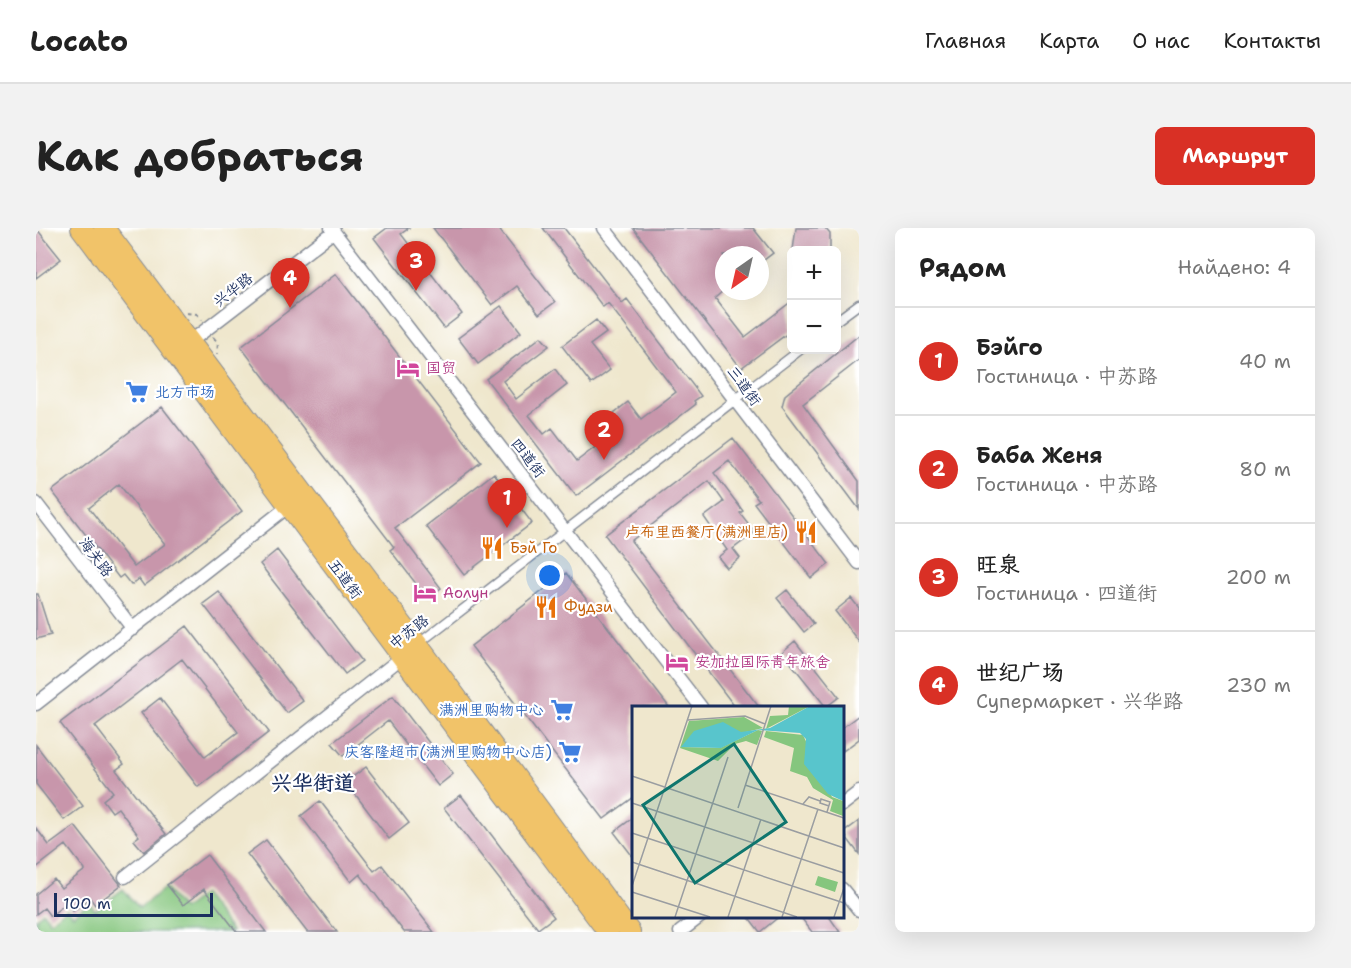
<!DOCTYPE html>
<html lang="ru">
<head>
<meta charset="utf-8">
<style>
	body { margin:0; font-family:"Shantell Sans","LXGW WenKai TC",sans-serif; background:#f2f2f2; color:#222 }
	.controls { position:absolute; right:18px; top:18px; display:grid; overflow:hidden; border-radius:9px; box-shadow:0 6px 24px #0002 }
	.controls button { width:54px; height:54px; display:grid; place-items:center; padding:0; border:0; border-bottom:2px solid #e0e0e0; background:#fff; color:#222; font:30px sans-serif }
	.compass { position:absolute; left:679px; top:18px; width:54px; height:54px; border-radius:50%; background:#fff; box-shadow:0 6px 24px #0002; rotate:214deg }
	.scale { position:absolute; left:18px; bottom:15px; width:159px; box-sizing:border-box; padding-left:6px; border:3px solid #1b2f5e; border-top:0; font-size:16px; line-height:21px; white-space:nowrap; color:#1b2f5e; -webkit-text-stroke:4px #fff; paint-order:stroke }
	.you { position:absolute; left:514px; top:348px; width:21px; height:21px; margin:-15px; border:4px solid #fff; border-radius:50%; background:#1a73e8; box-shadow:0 0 0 9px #1a73e833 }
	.badge { display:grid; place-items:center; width:39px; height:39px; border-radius:50%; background:#d93025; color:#fff; font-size:20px; font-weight:700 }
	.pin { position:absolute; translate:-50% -50px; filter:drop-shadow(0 2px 3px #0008) }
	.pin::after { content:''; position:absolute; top:32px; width:21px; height:18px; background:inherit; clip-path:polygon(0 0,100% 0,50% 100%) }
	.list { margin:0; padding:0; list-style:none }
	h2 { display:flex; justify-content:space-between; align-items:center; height:78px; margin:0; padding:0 24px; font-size:26px }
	h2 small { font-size:20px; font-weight:400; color:#767676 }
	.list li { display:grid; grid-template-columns:39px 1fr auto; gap:18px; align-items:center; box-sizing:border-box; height:108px; padding:0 24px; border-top:2px solid #e0e0e0 }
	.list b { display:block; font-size:22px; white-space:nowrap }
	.list p { margin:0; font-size:20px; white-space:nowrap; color:#767676 }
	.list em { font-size:20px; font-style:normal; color:#767676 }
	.map { position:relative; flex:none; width:823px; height:704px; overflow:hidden; border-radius:9px }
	header { display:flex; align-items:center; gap:36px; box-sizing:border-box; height:84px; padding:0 30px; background:#fff; border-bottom:2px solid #e0e0e0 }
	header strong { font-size:28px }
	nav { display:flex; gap:33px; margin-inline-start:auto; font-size:21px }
	.intro { display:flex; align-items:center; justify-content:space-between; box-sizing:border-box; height:144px; padding:0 36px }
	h1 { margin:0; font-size:42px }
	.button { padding:15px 27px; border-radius:9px; background:#d93025; color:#fff; font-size:21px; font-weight:700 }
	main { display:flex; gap:36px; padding:0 36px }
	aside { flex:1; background:#fff; border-radius:9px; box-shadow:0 6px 24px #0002 }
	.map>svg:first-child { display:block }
	.green { fill:#85c67e; stroke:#507a6e; stroke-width:1.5 }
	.building { fill:#c896ab; fill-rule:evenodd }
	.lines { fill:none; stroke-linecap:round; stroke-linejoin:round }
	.pedestrian-casing { stroke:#858b96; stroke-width:11 }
	.minor-casing { stroke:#858b96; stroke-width:15 }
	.trunk-casing { stroke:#858b96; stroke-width:22 }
	.path { stroke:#858b96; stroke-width:2; stroke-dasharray:4.5 4.5; stroke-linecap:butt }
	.pedestrian { stroke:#fff; stroke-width:8 }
	.minor { stroke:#fff; stroke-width:12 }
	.trunk { stroke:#f1c369; stroke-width:20 }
	.labels { text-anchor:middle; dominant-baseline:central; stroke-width:4.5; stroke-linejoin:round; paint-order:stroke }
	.street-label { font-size:15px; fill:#1b2f5e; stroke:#fff }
	.hotel-label { font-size:15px; fill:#b23c85; stroke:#fff; text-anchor:start }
	.shop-label { font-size:15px; fill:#366cbe; stroke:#fff; text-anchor:end }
	.food-label { font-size:15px; fill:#c56008; stroke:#fff; text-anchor:start }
	.district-label { font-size:21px; font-weight:bold; fill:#1b2f5e; stroke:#fff }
	.inset-road { fill:none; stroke:#9a9da1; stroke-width:1.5 }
	.view { fill:#0f766e; fill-opacity:0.15; stroke:#0f766e; stroke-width:3 }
	.inset-edge { fill:none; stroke:#1b2f5e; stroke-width:3 }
</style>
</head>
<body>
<header>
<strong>Locato</strong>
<nav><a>Главная</a><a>Карта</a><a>О нас</a><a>Контакты</a></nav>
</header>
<div class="intro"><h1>Как добраться</h1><a class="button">Маршрут</a></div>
<main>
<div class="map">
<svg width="823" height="704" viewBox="0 0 823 704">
	<rect width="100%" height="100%" fill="#fff"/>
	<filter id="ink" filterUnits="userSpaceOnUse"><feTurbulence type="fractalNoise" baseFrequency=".0167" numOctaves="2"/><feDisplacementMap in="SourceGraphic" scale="12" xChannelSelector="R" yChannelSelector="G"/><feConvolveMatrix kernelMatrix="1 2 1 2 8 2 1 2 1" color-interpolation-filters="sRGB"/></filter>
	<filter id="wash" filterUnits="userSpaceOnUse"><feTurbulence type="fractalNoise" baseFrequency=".008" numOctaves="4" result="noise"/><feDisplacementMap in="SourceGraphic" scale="24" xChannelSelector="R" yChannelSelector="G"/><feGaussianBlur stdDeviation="1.35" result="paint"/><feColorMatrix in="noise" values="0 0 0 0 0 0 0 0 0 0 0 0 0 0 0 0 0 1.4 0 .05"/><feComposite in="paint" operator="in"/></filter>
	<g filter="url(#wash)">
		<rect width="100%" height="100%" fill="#efe7cd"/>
		<path class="green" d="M129,660l18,22 20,-16 29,38h-196v-14l7,-6 7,9 17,-13 6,7 16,-13 6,8 28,-21 16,19z"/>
		<g id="blocks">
			<path class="building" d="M0,0l25,31 -25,19z
				M351,0h22l-8,6 61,80 -18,14 -70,-90z
				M397,0h65l57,74 -16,12 -22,-28 -25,19z
				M507,0h21l58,75 5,-4 74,97 -7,5 2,3 -120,92 -90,-117 55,-42 8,9 -46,35 13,18 39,-30 12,16 -38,30 15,19 8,-6 25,33 46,-35 -9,-13 14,-11 13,17 35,-27 -68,-89 -5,4z
				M597,0h120l20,25 -13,10v-8h-36v35l-9,8 30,39 47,-36v29l-51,38z
				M760,0h29l5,6v16h-37z
				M300,46l145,188 -86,66 46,60 -14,10 -37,-48 4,-3 -153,-200z
				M465,78l20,26 -43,32 -20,-26z
				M560,92l10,13 -16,12 20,25 -19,14 -29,-38z
				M823,107v25l-56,44 56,77v28l-77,-103 3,-11z
				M126,179l80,104 -98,75 -5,-7 -8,6 -8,-10 -4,3 -67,-87zM83,256l46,60 -31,23 -45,-59z
				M697,210l96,126 -18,14 -57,-75 5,-3 -30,-39 -15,12 29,38 -3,2 15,19 -22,17 7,9 -13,10 -9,-11 9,-7 -23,-33 20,-15 -15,-21 -78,60 128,166h-24l-130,-172z
				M458,245l38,50 -68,52 -38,-49z
				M241,322l85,111 -17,13 -85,-110z
				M530,345l103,134h-35v90l-30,22 -133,-173z
				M751,362l27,34 -10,8 -27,-34z
				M183,364l84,109 -16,12 -84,-109z
				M0,366h2l13,41 -15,4z
				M815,370l8,10v34l-24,-31z
				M151,398l82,106 -71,55 -57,-74 19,-15 45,59 33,-25 -56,-73 -87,67 29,38 -8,6 50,64 -22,18 -10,-12 5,-4 -21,-28 -6,4 -9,-12 10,-8 -53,-69z
				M759,413l44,56 -13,10 -44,-55z
				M357,468l60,78 -15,12 -50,-65 -45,35 -11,-13z
				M823,487v24l-16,12v-24z
				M0,517l47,61 -19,14 -28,-36z
				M330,539l43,56 -20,16 -43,-57z
				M425,567l93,122 -16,12 -94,-121z
				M284,573l54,70 8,-6 52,67h-30l-44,-58 -9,8 -50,-66z
				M598,589v41l-20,-26z
				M823,593v33l-16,-21z
				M39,598l46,59 -26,20 -5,-7 -17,13 -6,-8 -17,13 -6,-8 -8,6v-20l18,-15 7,9 24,-18 -19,-25 -30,23v-40l13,17z
				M230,612l61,79 10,13h-30l-60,-78z
				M171,627l59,77h-29l-33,-43 -21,16 -16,-20z
				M711,687h34l-21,17z
				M763,687h29l12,17h-28z"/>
		</g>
	</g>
	<g filter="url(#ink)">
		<use href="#blocks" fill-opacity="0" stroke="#858b96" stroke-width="1.5"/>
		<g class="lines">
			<g class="pedestrian-casing">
				<path id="pedestrian" d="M800,93l23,-17
					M382,416l382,-294"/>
			</g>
			<g class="minor-casing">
				<path id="minor" d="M295,0l370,479
					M568,0l255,335
					M150,117l148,-114
					M0,275l97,126
					M0,476l245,-192
					M806,577l17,-13
					M89,649l281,-223
					M806,661l17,21
					M644,704l21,-16"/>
			</g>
			<g class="trunk-casing">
				<path id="trunk" d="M45,0l527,704
					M68,0l314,417 212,287"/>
			</g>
			<path class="path" d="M150,85l11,1 5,6
				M177,109l5,6 -1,11"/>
			<use href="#pedestrian" class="pedestrian"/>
			<use href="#minor" class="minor"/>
			<use href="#trunk" class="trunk"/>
		</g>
	</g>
	<defs>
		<g id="hotel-bare" transform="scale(1.8)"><path d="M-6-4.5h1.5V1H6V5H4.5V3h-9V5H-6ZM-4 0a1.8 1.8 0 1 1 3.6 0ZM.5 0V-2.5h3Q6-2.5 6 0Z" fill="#d1479c" stroke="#fff" stroke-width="2.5" paint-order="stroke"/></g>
		<g id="supermarket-bare" transform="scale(1.8)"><path d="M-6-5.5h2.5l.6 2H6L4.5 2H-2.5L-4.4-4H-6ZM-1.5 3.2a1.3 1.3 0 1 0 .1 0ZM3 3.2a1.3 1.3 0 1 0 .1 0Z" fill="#3f7fe0" stroke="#fff" stroke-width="2.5" paint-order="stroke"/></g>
		<g id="restaurant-bare" transform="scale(1.8)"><path d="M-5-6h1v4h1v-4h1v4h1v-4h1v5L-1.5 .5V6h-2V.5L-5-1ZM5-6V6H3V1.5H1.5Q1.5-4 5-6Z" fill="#e8710a" stroke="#fff" stroke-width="2.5" paint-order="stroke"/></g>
	</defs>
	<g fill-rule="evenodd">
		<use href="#hotel-bare" x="372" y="140"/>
		<use href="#supermarket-bare" x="101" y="164"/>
		<use href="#restaurant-bare" x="770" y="304"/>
		<use href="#restaurant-bare" x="456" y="320"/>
		<use href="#hotel-bare" x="389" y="365"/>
		<use href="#restaurant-bare" x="510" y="379"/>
		<use href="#hotel-bare" x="641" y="434"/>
		<use href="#supermarket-bare" x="526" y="482"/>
		<use href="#supermarket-bare" x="534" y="524"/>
	</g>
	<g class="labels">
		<g class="street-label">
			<text transform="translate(197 62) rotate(-38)">兴华路</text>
			<text transform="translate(708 158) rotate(53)">三道街</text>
			<text transform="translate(492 230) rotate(52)">四道街</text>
			<text transform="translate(60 329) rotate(53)">海关路</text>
			<text transform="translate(309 351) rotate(53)">五道街</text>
			<text transform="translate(373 404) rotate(-38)">中苏路</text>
		</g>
		<g class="hotel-label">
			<text x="390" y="140">国贸</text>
			<text x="407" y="365">Аолун</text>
			<text x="659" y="434">安加拉国际青年旅舍</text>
		</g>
		<g class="shop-label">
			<text x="119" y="164" text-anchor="start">北方市场</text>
			<text x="508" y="482">满洲里购物中心</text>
			<text x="516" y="524">庆客隆超市(满洲里购物中心店)</text>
		</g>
		<g class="food-label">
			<text x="752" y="304" text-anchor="end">卢布里西餐厅(满洲里店)</text>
			<text x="474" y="320">Бэй Го</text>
			<text x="528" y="379">Фудзи</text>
		</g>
		<g class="district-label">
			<text x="277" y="555">兴华街道</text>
		</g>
	</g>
	<g transform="translate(596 478)">
		<rect width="212" height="212" fill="#efe7cd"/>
		<path d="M157,0h21l-44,23 4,-13 18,-1zM112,11l19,11 -81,19 38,1 38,-18 4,1 -5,14 -11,-4 -11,3 -17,17 -38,-13 9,-27zM134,25l37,4 29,62 11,4v15l-13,-5 3,-11 -20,-12 -6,-11 -17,-6 4,-23 -30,-11zM186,170l20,6 -3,10 -20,-7z" fill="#85c67e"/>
		<path d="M178,0h33v95l-15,-7 -24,-30 2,-25 -6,-6 -42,-3 -37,18 -40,-1 13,-16 29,-9 18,10 29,-4z" fill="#58c5cc"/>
		<path class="inset-road" d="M56,14l57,-4 20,8M0,70l212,72M113,79l99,33M0,97l212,70M171,98l6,-7 11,4M106,102l33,-102M195,106l3,-10 -9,-3 -1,4 9,3M0,127l212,70M0,156l165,55M0,180l60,-180M0,186l78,25M43,211l53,-160M96,211l33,-98M150,211l36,-108M202,211l10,-29"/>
		<path class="view" d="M102,38l52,78 -91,61 -52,-78z"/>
		<rect width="212" height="212" class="inset-edge"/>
	</g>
</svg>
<div class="controls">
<button>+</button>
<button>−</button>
</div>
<svg class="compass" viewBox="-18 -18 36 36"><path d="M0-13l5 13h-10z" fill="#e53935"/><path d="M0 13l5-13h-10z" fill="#767676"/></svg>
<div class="scale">100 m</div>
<div class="you"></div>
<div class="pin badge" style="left:471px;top:300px">1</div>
<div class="pin badge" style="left:568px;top:232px">2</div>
<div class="pin badge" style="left:380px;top:63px">3</div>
<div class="pin badge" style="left:254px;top:80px">4</div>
</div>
<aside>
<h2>Рядом<small>Найдено: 4</small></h2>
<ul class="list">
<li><span class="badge">1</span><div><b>Бэйго</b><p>Гостиница · 中苏路</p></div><em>40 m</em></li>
<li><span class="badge">2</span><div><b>Баба Женя</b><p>Гостиница · 中苏路</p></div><em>80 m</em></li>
<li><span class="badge">3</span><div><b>旺泉</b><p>Гостиница · 四道街</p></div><em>200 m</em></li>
<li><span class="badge">4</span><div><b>世纪广场</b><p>Супермаркет · 兴华路</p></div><em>230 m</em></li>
</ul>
</aside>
</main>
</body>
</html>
